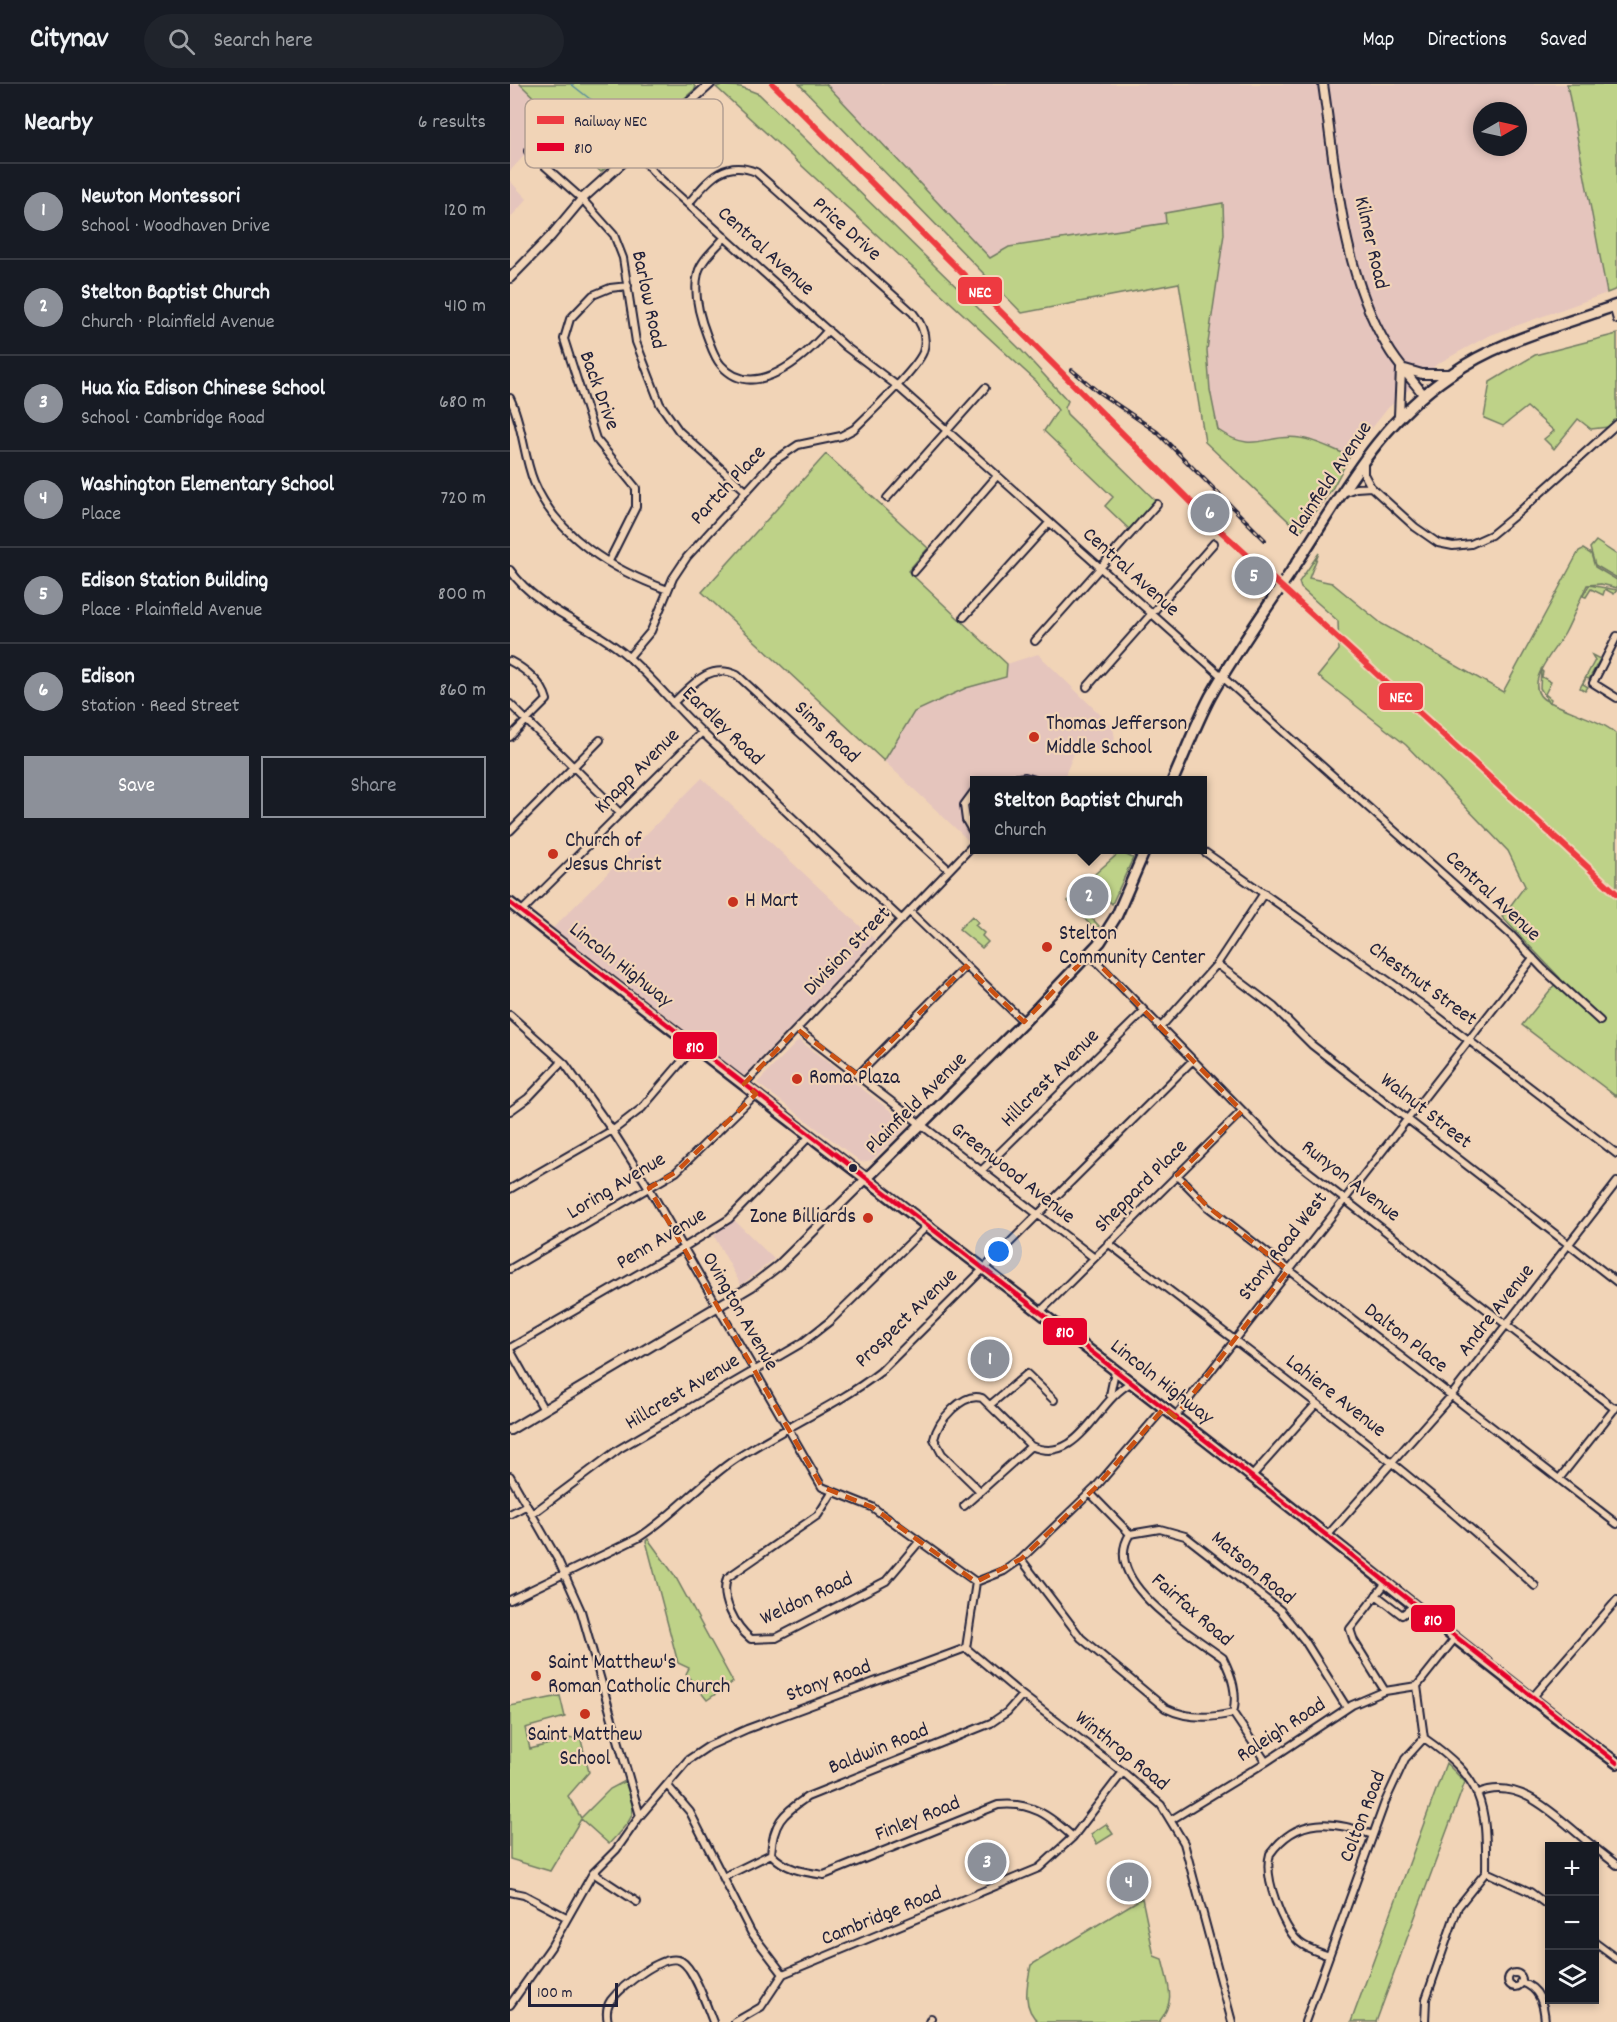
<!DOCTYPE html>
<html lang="en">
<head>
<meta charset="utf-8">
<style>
	body { margin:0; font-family:Dekko,sans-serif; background:#20242c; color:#f1f3f6 }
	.controls { position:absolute; right:18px; bottom:18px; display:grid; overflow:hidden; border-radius:0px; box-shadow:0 3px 9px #0003 }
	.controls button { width:54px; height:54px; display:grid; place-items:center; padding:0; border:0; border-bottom:2px solid #363941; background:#171b24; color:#f1f3f6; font:30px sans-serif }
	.compass { position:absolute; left:963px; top:18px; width:54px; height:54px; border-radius:50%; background:#171b24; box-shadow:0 3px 9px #0003; rotate:81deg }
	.scale { position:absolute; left:18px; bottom:15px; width:90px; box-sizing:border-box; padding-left:6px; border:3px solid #22223b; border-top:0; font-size:16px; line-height:21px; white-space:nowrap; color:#22223b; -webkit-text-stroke:4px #f1d4b7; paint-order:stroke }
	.you { position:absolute; left:489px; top:1168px; width:21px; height:21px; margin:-15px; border:4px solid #fff; border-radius:50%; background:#1a73e8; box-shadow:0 0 0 9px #1a73e833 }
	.badge { display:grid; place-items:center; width:39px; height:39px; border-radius:50%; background:#8c9099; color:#fff; font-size:20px; font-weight:700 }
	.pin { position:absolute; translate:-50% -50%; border:3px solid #fff; box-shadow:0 2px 6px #0006 }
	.popup { position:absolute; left:460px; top:692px; width:237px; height:78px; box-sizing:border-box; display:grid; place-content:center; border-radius:0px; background:#171b24; filter:drop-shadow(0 2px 4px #0005); font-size:20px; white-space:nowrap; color:#9ea1a6 }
	.popup b { font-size:22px; color:#f1f3f6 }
	.popup::after { content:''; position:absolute; left:50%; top:100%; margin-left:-12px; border:12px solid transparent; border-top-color:#171b24 }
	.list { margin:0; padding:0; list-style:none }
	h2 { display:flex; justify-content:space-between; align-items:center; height:78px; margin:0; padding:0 24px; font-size:26px }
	h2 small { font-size:20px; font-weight:400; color:#9ea1a6 }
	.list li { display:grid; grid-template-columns:39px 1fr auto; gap:18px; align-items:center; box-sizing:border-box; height:96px; padding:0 24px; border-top:2px solid #363941 }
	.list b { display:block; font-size:22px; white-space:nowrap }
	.list p { margin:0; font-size:20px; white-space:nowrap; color:#9ea1a6 }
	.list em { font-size:20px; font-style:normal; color:#9ea1a6 }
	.actions { display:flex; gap:12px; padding:18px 24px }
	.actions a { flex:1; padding:14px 0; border:2px solid #8c9099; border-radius:0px; text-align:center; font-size:21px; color:#8c9099 }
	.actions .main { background:#8c9099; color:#fff }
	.icon { flex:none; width:33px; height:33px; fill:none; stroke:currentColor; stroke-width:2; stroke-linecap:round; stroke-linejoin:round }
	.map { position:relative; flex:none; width:1107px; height:1938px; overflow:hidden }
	header { display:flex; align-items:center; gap:36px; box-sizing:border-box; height:84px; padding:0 30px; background:#171b24; border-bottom:2px solid #363941 }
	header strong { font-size:28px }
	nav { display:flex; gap:33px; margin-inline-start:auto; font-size:21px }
	.search { width:420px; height:54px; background:#20242c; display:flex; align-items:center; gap:15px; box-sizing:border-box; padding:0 21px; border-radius:33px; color:#9ea1a6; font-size:22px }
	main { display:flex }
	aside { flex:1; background:#171b24 }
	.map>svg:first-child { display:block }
	.built { fill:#e5c5bd; fill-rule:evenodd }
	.green { fill:#bed288; stroke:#707a62; stroke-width:1.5 }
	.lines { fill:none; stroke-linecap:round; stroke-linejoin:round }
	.stream { stroke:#5d8e9d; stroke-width:1.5 }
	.minor-casing { stroke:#22223b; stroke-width:10 }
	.tertiary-casing { stroke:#22223b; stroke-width:12 }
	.secondary-casing { stroke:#22223b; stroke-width:14 }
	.minor { stroke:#f1d4b7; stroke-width:6 }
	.tertiary { stroke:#f1d4b7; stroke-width:8 }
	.secondary { stroke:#f1d4b7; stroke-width:9 }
	.rail-casing { stroke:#22223b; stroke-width:4 }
	.rail { stroke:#f1d4b7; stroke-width:1.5; stroke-dasharray:4.5; stroke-linecap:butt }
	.bus-1-casing { stroke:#f1d4b7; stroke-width:9 }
	.bus-1 { stroke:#e4002b; stroke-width:4.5 }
	.rail-1-casing { stroke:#f1d4b7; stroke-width:10 }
	.rail-1 { stroke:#ee3a41; stroke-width:6 }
	.marked { fill:none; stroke:#ca5113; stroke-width:4.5; stroke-dasharray:12 8; stroke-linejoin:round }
	.poi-dot { fill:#c8321e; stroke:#f1d4b7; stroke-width:2 }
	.bus-dot { fill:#22223b; stroke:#f1d4b7; stroke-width:2 }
	.labels { text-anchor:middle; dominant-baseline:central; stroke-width:4.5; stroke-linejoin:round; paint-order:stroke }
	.street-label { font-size:21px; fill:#22223b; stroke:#f1d4b7 }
	.poi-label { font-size:21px; fill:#22223b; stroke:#f1d4b7; text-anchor:start }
	.key { fill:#f1d4b7; stroke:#b39f92; stroke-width:1.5 }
	.key-label { font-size:16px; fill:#22223b }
	.line-badge { stroke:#f1d4b7; stroke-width:2 }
	.badge-label { font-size:16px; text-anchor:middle; font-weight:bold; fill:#fff }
</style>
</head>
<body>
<header>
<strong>Citynav</strong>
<div class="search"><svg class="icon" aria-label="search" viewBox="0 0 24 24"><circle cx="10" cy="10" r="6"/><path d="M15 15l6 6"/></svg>Search here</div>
<nav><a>Map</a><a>Directions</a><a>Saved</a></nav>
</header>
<main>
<aside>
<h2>Nearby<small>6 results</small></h2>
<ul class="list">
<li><span class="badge">1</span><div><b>Newton Montessori</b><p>School · Woodhaven Drive</p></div><em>120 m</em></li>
<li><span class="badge">2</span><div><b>Stelton Baptist Church</b><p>Church · Plainfield Avenue</p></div><em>410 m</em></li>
<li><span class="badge">3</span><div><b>Hua Xia Edison Chinese School</b><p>School · Cambridge Road</p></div><em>680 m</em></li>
<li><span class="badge">4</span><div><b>Washington Elementary School</b><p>Place</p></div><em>720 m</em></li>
<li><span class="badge">5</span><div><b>Edison Station Building</b><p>Place · Plainfield Avenue</p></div><em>800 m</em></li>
<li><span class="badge">6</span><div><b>Edison</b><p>Station · Reed Street</p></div><em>860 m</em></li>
</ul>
<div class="actions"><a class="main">Save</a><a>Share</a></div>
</aside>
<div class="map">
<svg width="1107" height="1938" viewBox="0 0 1107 1938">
	<rect width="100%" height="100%" fill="#f1d4b7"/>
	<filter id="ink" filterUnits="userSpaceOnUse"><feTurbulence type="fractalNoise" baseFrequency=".0167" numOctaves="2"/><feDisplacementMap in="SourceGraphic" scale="12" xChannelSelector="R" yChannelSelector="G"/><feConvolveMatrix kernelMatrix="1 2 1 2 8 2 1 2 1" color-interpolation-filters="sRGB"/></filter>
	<g filter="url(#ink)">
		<path class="built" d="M0,0h10l37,36 -47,51z
			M316,0h741l40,209 -119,43 -51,28 -49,44 -38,48 -50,-19 -48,6 -20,-3 -14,-10 -8,-40 -3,-40 17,-116 -1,-31 -58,11 1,9 -157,24 -19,11zM972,27h36v36h-36z
			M0,97l17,18 -17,19z
			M528,570l75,73 2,12 -11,15 -20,-11 -6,1 -15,36h-88v56l-6,5 -85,-80 30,-49 52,-24 40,-11 1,-13z
			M192,694l173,162 -131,136 -191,-148z
			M289,956l110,85 -37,35 -11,2 -104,-79z
			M223,1135l41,40 -33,26 -27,-49z"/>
		<path class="green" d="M10,0h173l3,4 -95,84 -50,-46 6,-6z
			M289,0h27l164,174 19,-11 157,-24 -1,-10 58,-10 1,31 -17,116 3,40 8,40c36,25 49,3 82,8 16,2 34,12 50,18l-18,33 -32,43 -95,-90 -26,-159 -157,30z
			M1057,0h50v205l-10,4z
			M212,1l19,2 18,7 263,257 46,50 -3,7 2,6 88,86 -25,30 -25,-24 8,-9 -69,-66 14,-21 -22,-29 -320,-294z
			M1107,250v92l-26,3 -13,-10 -24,30 -10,-10 10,-8 -27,-24 -24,19 -19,-8 6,-36 45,-27z
			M316,370l102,94 -20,23 99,93 -1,13 -40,11 -52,24 -30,49 -182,-169z
			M1086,457l21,14v23l-22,-13 -5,-17z
			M1073,465l8,5 4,13 22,13v8l-16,-4 -14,1c-8,16 -14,33 -22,48 -8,15 -48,55 -16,69l-9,-14 1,-18 2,2 -1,5 9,5 -6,12 6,5 -1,3c19,10 56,20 67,33v362l-95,-72 38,-47 -58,-61 23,-31 -17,-35 -102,-106 -88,-69 21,-26 -1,-29 -37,-33 -2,-6 20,-29 -10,25 23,5 50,41 121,68 76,-141z
			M1079,501l28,5 -3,4 -9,-5 -2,6 -12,-6 -5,8 -3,-1z
			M1082,571l8,4 -11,20 -3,-1 -3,6 5,3 -3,4 -5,-3 15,-28z
			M610,768l13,6 -21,46 -24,-24z
			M562,813l27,29 -4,4 -27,-29z
			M462,832l6,6 -3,3 9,8 -2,3 6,6 -6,6 -23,-19z
			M138,1455l27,37 58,106 -26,18 -21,-26 3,-6 -11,-5 -32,-122z
			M50,1612l5,21 -40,11 5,21 50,-13 9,36 -21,24 13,22 29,-29 15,-8c13,38 10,33 -16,63l-28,-25 -31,52 -40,-12v-153z
			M936,1679l19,19 -89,240h-25z
			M596,1740l7,10 -16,10 -6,-10z
			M632,1814l12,58 8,3c6,27 15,40 -3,63h-120c-18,-14 -12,-38 -8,-57z"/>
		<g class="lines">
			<path class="stream" d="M61,0l19,15 53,32"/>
			<g class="minor-casing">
				<path id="minor" d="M18,67l54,48 32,36 9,23 13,84 24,62 19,27 67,60
					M125,67l23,26 188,170 50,38 615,550 32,34 57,52
					M215,153c-9,11 -24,23 -27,36 -5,20 2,45 9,63 4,10 7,21 14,29 33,38 84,-8 107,-35
					M1103,222l4,14
					M0,314c13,27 13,57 24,84 23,55 80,89 134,108
					M854,378v12l7,13 44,40 23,16 15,3 18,-2 20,-9 28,-23 98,-88
					M833,409l13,-5 15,-1
					M377,414l98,-110
					M99,477l27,-54v-19l-40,-49 -32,-100 6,-20 23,-24 17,-7 18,-2
					M0,486c29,41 79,53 116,85 28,24 50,53 77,78 66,63 132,125 199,187
					M404,488l83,-96
					M454,533l85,-94
					M1107,552l-24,47 24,15
					M525,557l122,-137
					M119,573l22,-26 22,-53 14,-21 87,-96 24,-16 43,-9 13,-7c15,-15 62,-59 69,-77 5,-15 -1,-28 -10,-39l-157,-141c-33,-14 -49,10 -68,32
					M0,577c15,8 33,22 37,39l-37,37
					M577,603l127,-144
					M163,619c19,-18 36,-41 64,-28l212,195
					M0,620l110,109
					M494,696l21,-3 10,3
					M465,706l-11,15 2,15 9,16
					M0,747l90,-91
					M692,766l222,156 193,148
					M11,828l181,-180
					M400,828l114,110
					M579,870l193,197 333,258
					M707,880l57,43 38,38 305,237
					M0,931l55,49 47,66 37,58 173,299 50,20 104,75
					M650,944l57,-64 47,-71
					M287,945l296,228
					M348,991l108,-109
					M234,1000l231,-241
					M0,1027l18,-13 34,-36
					M471,1087l163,-160
					M667,1091l31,32 409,317
					M0,1105l106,-61 26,-20 53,-62
					M598,1159c144,112 293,219 427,343
					M0,1185l166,-97 80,-78
					M530,1228l202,-201
					M0,1264l173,-100 46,-29 82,-84
					M0,1266l34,60
					M600,1311l5,-24
					M480,1321l37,-31 27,26
					M665,1333l358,-459
					M0,1392l48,84 23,51 59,205
					M742,1392l64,-72
					M1049,1395l57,-72
					M470,1407l-38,-37 -8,-15c4,-18 28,-47 48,-41l49,48c48,21 65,-46 100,-63
					M322,1409l-14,22 -91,63c-7,20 8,48 24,61l25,-1 110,-57 33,-39
					M580,1409l40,41
					M454,1422l67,-60
					M0,1430l17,-9
					M22,1430l87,-65 183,-106 28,-22 98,-96
					M620,1450l30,-5 25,7 95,74 25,31 42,67
					M620,1450c-31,47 63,101 93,124 9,18 15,36 10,55l33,49
					M817,1452l124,-140 166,-214
					M511,1475l60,79 84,70c22,11 44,11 68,5
					M875,1500l-35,45 4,12 31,50
					M866,1511l26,20 12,-9
					M0,1516l128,-62c35,-22 62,-55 96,-78 48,-32 101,-53 146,-88l312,-311
					M456,1564l56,47 101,77 38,33 23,38 48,179
					M456,1564l10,-66 28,-11 17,-12 74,-71 69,-80
					M1022,1614l85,-98
					M914,1654c59,41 63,65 62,134
					M157,1701l23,27 61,120 32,42
					M969,1709c43,-18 82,29 114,53
					M661,1736l95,-58 86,-57 33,-14 32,-5
					M1084,1763l23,18
					M261,1770c15,16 33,18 53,21l174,-70c33,-4 52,11 75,32
					M261,1770c2,-31 11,-40 36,-57l184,-74 16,-11 15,-17
					M976,1788l44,20 20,15
					M83,1789l44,29
					M214,1793l47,-23
					M0,1808l14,3 42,22
					M1084,1858l23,17
					M819,1872c-10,-4 -22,-7 -30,-14 -17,-16 -36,-65 -29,-88 28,-39 64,-33 103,-19
					M998 1896a7 7 0 1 1 14 0a7 7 0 1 1-14 0Z
					M273,1890l256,-106 34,-31 50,-65
					M1011,1898c19,6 23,22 24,40
					M0,1921l41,-58 42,-74 23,-23 24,-34 48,-56 21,-14 38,-17 219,-81
					M98,1938c-2,-8 -2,-15 3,-22 11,-14 53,-48 70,-39 13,7 26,46 32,61
					M225,1938l26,-15 22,-33
					M419,1938l2,-4
					M795,1938l80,-220 20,-43 19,-21 -7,-52 39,-49
					M915,1938l1,-23 32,-92 28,-35"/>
			</g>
			<g class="tertiary-casing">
				<path id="tertiary" d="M813,0c13,87 18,185 64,262 10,18 24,32 36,48
					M0,194l41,-42 31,-37 128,-115
					M895,285l17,5h28
					M889,332l2,-47
					M0,1346l242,-144 26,-20 88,-87"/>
			</g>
			<g class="secondary-casing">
				<path id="secondary" d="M663,696c12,-27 23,-56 37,-83 28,-50 63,-97 94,-145 44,-68 77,-130 146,-177 49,-35 110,-49 167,-70
					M0,819c245,194 496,380 741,573 122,95 241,195 366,287
					M356,1095l158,-157 76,-80 17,-27 28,-65"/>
			</g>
			<use href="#minor" class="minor"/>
			<use href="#tertiary" class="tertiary"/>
			<use href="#secondary" class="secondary"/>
			<g class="rail-casing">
				<path id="rail" d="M562,286l25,21 60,41 108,108"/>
			</g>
			<use href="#rail" class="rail"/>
			<g class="bus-1-casing">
				<path id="bus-1" d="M0,819l649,501 458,359"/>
			</g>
			<use href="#bus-1" class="bus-1"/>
			<g class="rail-1-casing">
				<path id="rail-1" d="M263,0l439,439 405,371"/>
			</g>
			<use href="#rail-1" class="rail-1"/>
		</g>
	</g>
	<path class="marked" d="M579,870l153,157 -65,64 31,32 80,63 -113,147 -11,-9 -69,80 -74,71 -45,23 -104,-75 -50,-20 -173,-299 27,-16 80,-78 -12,-10 53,-55 61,46 108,-109 58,56z"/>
	<g class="poi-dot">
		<circle cx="524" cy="653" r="6"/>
		<circle cx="43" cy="770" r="6"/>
		<circle cx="223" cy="818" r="6"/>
		<circle cx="537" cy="863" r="6"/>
		<circle cx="287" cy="995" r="6"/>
		<circle cx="358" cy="1134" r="6"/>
		<circle cx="26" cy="1592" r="6"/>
		<circle cx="75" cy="1630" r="6"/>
	</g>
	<circle class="bus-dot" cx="343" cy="1084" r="5"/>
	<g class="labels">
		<g class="street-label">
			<text transform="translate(336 146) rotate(42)">Price Drive</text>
			<text transform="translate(860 159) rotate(77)">Kilmer Road</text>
			<text transform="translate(255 168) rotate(42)">Central Avenue</text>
			<text transform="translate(137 216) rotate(78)">Barlow Road</text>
			<text transform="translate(88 307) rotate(70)">Back Drive</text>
			<text transform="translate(821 396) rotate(-56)">Plainfield Avenue</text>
			<text transform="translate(219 402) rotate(-47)">Partch Place</text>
			<text transform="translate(620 489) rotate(42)">Central Avenue</text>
			<text transform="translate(212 643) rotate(44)">Eardley Road</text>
			<text transform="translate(316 649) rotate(43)">Sims Road</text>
			<text transform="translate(128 688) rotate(-45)">Knapp Avenue</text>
			<text transform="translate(982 813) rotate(43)">Central Avenue</text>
			<text transform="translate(338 868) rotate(-46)">Division Street</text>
			<text transform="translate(110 882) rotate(38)">Lincoln Highway</text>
			<text transform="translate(912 901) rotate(36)">Chestnut Street</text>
			<text transform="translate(541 995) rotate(-45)">Hillcrest Avenue</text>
			<text transform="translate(407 1020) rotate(-45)">Plainfield Avenue</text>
			<text transform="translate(915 1028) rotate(38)">Walnut Street</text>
			<text transform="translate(502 1090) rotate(38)">Greenwood Avenue</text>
			<text transform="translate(840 1098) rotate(38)">Runyon Avenue</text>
			<text transform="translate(107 1103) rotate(-31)">Loring Avenue</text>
			<text transform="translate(632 1103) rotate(-45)">Sheppard Place</text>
			<text transform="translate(152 1156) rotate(-31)">Penn Avenue</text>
			<text transform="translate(774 1163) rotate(-52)">Stony Road West</text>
			<text transform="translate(987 1227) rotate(-52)">Andre Avenue</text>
			<text transform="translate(229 1228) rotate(60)">Ovington Avenue</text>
			<text transform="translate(397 1235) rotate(-44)">Prospect Avenue</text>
			<text transform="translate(895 1255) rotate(38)">Dalton Place</text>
			<text transform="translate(651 1299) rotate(38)">Lincoln Highway</text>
			<text transform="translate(173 1309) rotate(-31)">Hillcrest Avenue</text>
			<text transform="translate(825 1313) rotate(38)">Lahiere Avenue</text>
			<text transform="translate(742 1485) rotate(40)">Matson Road</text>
			<text transform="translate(297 1516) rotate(-25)">Weldon Road</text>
			<text transform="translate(681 1527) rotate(41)">Fairfax Road</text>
			<text transform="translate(319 1598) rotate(-20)">Stony Road</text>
			<text transform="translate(772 1647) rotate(-33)">Raleigh Road</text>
			<text transform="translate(369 1666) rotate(-22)">Baldwin Road</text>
			<text transform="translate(611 1668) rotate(39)">Winthrop Road</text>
			<text transform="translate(854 1733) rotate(-69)">Colton Road</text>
			<text transform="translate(408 1736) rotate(-22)">Finley Road</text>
			<text transform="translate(372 1833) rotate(-22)">Cambridge Road</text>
		</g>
		<g class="poi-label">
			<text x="536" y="641">Thomas Jefferson<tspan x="536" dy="24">Middle School</tspan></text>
			<text x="55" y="758">Church of<tspan x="55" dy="24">Jesus Christ</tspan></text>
			<text x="235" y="818">H Mart</text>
			<text x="549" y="851">Stelton<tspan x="549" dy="24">Community Center</tspan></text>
			<text x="299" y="995">Roma Plaza</text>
			<text x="346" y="1134" text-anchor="end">Zone Billiards</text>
			<text x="38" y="1580">Saint Matthew's<tspan x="38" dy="24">Roman Catholic Church</tspan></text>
			<text x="75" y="1652" text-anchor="middle">Saint Matthew<tspan x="75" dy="24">School</tspan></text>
		</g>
	</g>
	<rect x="15" y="15" width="198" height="69" rx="9" class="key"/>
	<rect x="27" y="32" width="27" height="8" fill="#ee3a41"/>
	<rect x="27" y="59" width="27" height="8" fill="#e4002b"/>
	<g class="key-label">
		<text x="64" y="42">Railway NEC</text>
		<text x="64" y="69">810</text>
	</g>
	<g class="line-badge">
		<rect x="447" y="192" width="46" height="29" rx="6" fill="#ee3a41"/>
		<rect x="868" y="598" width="46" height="29" rx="6" fill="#ee3a41"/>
		<rect x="162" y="947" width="46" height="29" rx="6" fill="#e4002b"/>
		<rect x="532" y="1233" width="46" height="29" rx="6" fill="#e4002b"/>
		<rect x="900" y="1520" width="46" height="29" rx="6" fill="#e4002b"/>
	</g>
	<g class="badge-label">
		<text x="470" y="213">NEC</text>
		<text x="891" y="618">NEC</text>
		<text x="185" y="968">810</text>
		<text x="555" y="1253">810</text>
		<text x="923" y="1541">810</text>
	</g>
</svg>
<div class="controls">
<button>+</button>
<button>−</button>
<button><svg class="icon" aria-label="layers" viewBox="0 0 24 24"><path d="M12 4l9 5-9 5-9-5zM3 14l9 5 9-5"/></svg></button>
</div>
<svg class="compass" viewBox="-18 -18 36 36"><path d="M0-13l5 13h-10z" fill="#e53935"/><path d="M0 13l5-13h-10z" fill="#9ea1a6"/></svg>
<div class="scale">100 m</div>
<div class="you"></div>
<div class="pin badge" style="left:480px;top:1275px">1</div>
<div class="pin badge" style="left:579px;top:812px">2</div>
<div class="popup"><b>Stelton Baptist Church</b>Church</div>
<div class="pin badge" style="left:477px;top:1778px">3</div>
<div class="pin badge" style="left:619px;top:1798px">4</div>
<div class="pin badge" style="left:744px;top:492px">5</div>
<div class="pin badge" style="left:700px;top:429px">6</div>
</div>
</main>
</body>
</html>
